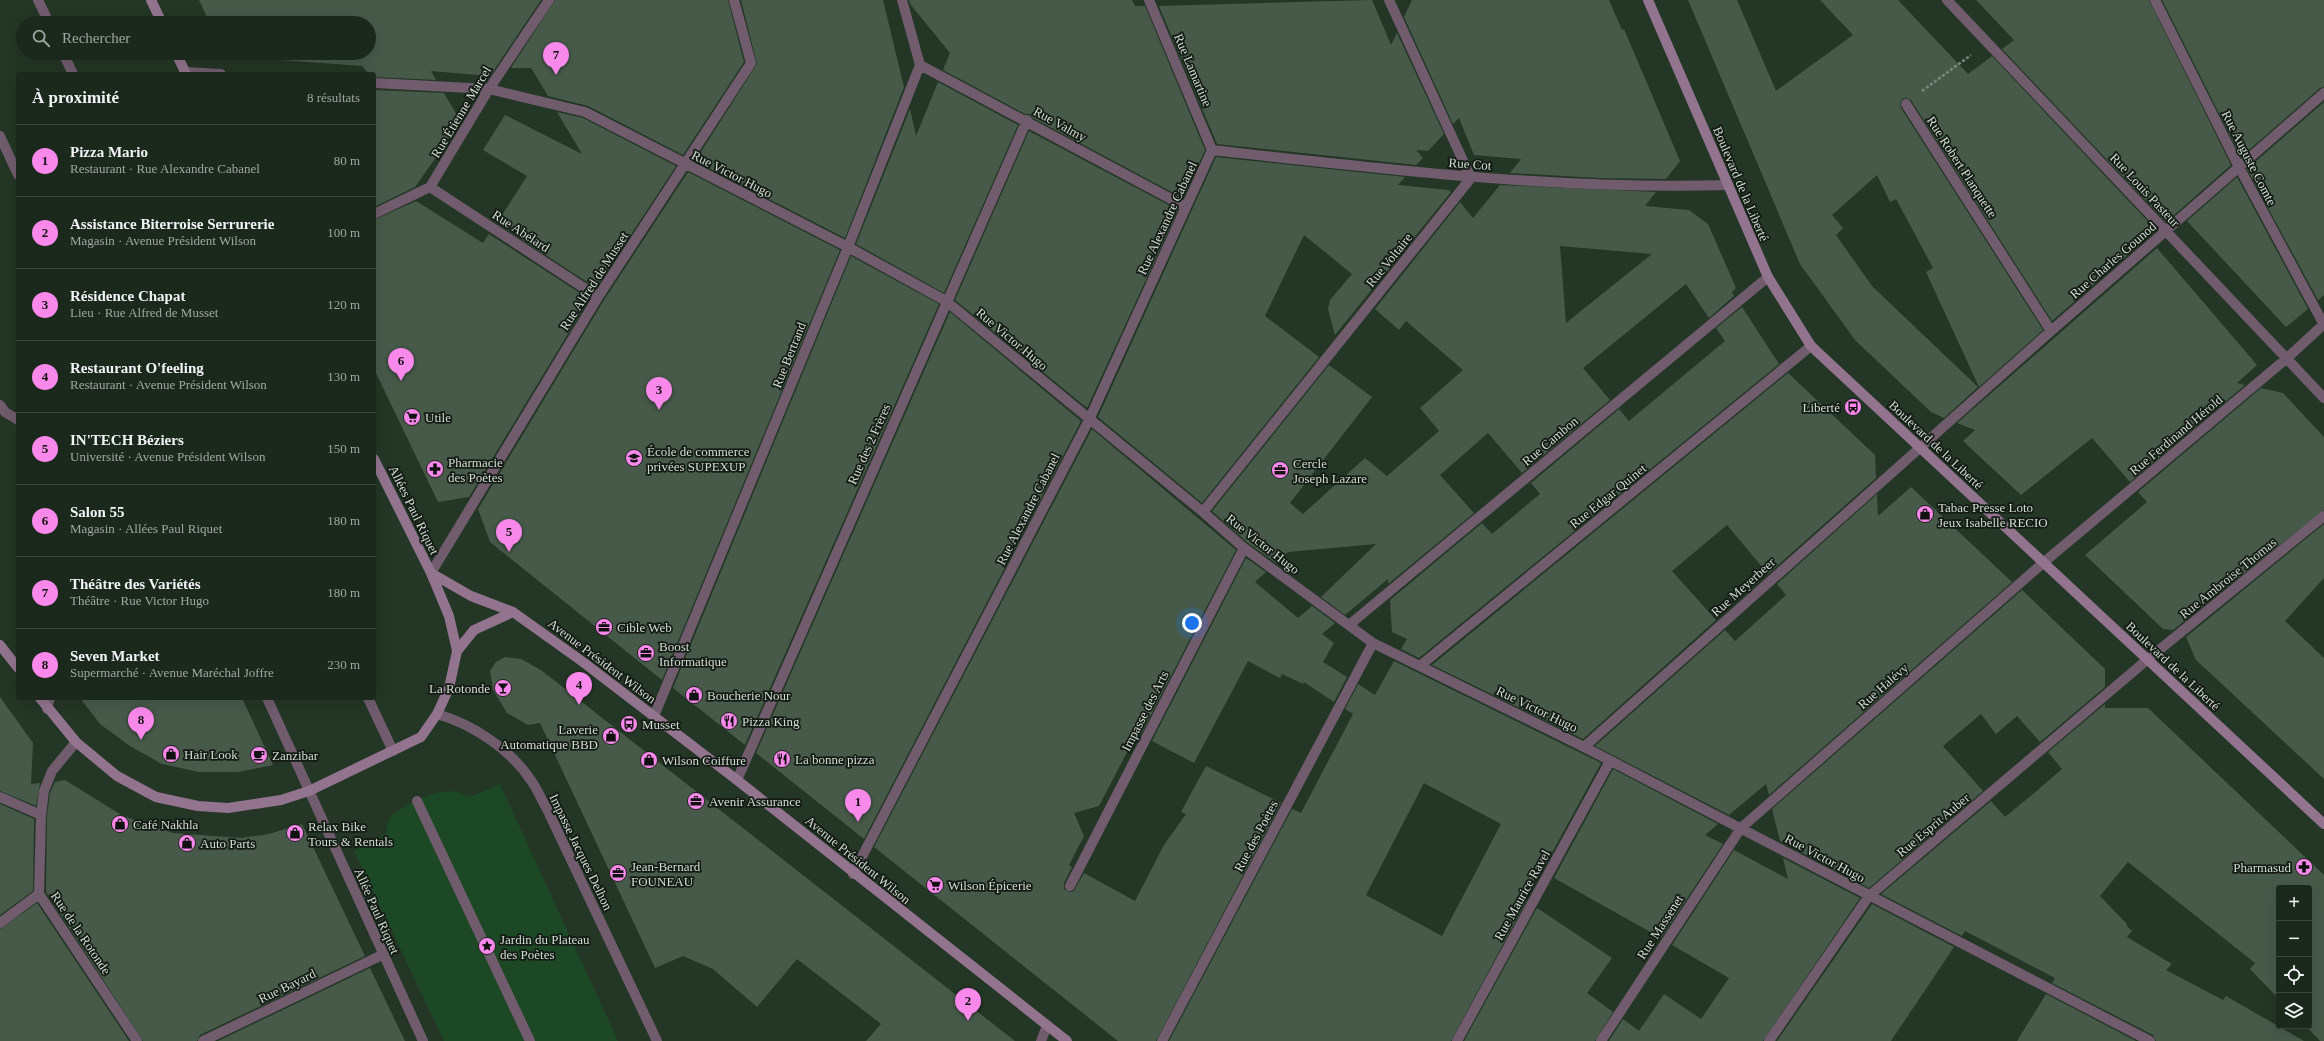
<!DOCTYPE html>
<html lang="fr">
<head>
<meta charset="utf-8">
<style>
	body { margin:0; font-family:"Times New Roman",serif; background:#283429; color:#f1f3f6 }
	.controls { position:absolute; right:12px; bottom:12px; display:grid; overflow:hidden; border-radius:4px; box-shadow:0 4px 16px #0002 }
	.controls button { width:36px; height:36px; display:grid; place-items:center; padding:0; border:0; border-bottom:1px solid #39443b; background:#1b281c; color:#f1f3f6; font:20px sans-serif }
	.you { position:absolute; left:1192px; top:623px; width:14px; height:14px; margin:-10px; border:3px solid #fff; border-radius:50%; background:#1a73e8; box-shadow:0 0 0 6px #1a73e833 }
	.badge { display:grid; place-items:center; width:26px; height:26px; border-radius:50%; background:#f888ea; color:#111; font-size:13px; font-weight:700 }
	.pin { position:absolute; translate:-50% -33px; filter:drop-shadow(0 1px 2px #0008) }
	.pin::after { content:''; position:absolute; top:21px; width:14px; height:12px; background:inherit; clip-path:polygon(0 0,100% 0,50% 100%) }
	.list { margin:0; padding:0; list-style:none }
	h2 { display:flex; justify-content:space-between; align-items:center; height:52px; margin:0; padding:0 16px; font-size:17px }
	h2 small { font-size:13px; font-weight:400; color:#a0a6a3 }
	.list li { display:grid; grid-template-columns:26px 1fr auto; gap:12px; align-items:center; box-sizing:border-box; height:72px; padding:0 16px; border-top:1px solid #39443b }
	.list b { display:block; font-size:15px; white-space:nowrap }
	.list p { margin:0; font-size:13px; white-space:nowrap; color:#a0a6a3 }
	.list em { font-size:13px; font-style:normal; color:#a0a6a3 }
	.icon { flex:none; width:22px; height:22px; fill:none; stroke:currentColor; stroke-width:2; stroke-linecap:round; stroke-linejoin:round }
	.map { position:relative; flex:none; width:2324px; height:1041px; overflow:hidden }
	.search { position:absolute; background:#1b281c; box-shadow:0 4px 16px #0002; left:16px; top:16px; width:360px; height:44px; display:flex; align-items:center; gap:10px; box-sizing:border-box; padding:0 14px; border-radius:22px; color:#a0a6a3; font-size:15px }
	.panel { position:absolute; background:#1b281c; box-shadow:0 4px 16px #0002; left:16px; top:72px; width:360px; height:628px; border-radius:4px }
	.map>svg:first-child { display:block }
	.green { fill:#1d4826 }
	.building { fill:#475a4a; fill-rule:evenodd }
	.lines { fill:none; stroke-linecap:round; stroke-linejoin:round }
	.path { stroke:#7a887b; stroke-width:2.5; stroke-dasharray:3 2; stroke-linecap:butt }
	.lane { stroke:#705c6d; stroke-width:10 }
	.street { stroke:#705c6d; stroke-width:10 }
	.secondary { stroke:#93748e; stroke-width:10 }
	.labels { text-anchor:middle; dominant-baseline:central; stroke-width:3.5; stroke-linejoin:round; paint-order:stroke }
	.street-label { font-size:13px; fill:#d2ddd3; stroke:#131b14 }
	.poi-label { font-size:13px; fill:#d2ddd3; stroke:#131b14; text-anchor:start }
</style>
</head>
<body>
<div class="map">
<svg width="2324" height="1041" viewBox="0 0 2324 1041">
	<rect width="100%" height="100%" fill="#243626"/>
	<path class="green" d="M500,784l118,257h-174l-90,-190 32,-18 3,-15c15,-13 41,-27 62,-27 6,0 13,4 18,6z"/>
	<path class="building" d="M199,0h342l-51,76 -59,-5 5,9 -62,-3v-3h-5l-7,-8 -137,-10 -1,-3h145v-30h-159z
		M555,0h173l16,62 -61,93 -95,-49 -40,-10 -17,-28h-20z
		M741,0h142l21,87 -59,151 -150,-77 62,-97z
		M909,0h223l3,6h10l60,144 -22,48 -150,-80 -3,-4h-5l-82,-44 7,-17 -40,-49z
		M1372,0l19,45 6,-12 47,101 -16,17 -12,-1 7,8 -7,7 -199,-21 -58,-138z
		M1412,0h197l13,30 2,-1 56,132 -14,18 -67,-1 -89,-5 11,-14 -47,-4 -15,-37 -6,6 -49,-107z
		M1688,0h49l39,91 77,-56 -33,-35h78l70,74 24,-18 164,174 -104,91 -141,-221 -5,-2 -4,1 -2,5 1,4 142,222 -64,57 -53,-115 7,-4 -37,-69 -6,3 -13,-27 -45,40 11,13 -7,7 36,51 106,101 -34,31 -13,-6 -76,-72 -55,-76z
		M1976,0h173l82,165 -65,57 -164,-173 12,-9z
		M2162,0h162v87l-4,1 -79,69z
		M938,82l80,43 -74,168 -88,-49 54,-135 6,27z
		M374,90l70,3 17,29 -46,65 -41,20z
		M2324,102v193l-6,5 -71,-131z
		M557,112l26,6 93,48 -80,122 -99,-65 30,-47 -44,-26 22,-35 77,39z
		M1029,131l149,79 -91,198 -132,-108z
		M1216,157l189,20 -7,8 51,5 2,2 -116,143 -7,-26 2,-9 22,-26 -48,-39 -39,81 54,41 -117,146 -104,-86z
		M688,172l152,78 -178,430 -172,-138 -12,-33 126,-209z
		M2237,177l71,132 -22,18 -99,-106z
		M1500,185l156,7 -11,14 44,4 19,14 28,64 -4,4 2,4 -25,22 -23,-34 -103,84 27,32 -88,73 -34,-40 -48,42 34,38 -86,71v-5l-43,36 -24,-18 55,-53 -88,8 -12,11 -28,-20 -36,-32 117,-146 43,32 -82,106 13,11 62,-56 22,18 52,-45 -19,-23 43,-38 -57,-49 -7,9 -24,-21 85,-107 13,16zM1560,246l92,8 -86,69z
		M416,201l67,42 6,-9 100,65 -120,198 -31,5 -64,-133v-149z
		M2157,248l100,117 -20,18 8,2 -115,97 -38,-44 -71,57 -58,-54 12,-11 -18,-7z
		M851,256l88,48 -194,441 -72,-57z
		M1742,307l37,57 -360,294 -18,-9 6,-10 -15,-7 -2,-32 92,-77 10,11 48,-40 -9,-11 88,-74 10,12 96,-80 -9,-13z
		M950,312l131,109 -217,418 -108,-86z
		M1788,373l87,82 1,23 -108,96 -41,-49 -55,46 44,49 -133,119 -151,-74z
		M2261,388l22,5 41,44v73l-151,120 -10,-1 -78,-74 62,-53 -9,-10z
		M1092,429l144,121 -95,184 -4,-1 -38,73 -25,7 10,23 -15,29 3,2 -8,16v6l6,3 4,-1 10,-18 51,28 29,-56 22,-31 -5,-2 25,-46 75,37 -125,238h-38l-244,-194z
		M1911,487l101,95 -243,213 -3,-11 -37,31 -134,-69 130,-116 10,11 51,-46 -9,-11 100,-90 1,22z
		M2324,524v54l-39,43 39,37v121l-128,-119 -10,-23z
		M1246,558l20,14 -11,10 43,36 14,-12 23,17 -13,11 12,9 -11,19 24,15 -13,25 -30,-20 -1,2 -21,-10 -2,4 -32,-17 -54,102 -42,-22z
		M2022,590l83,79v18l-65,55 -23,-26 -21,18 -15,-20 -38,32 40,45 -114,97 -89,-47 -8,-32z
		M505,657l16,2 20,11 474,371h-149l15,-17 -84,-65 -40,48 -44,-38 -30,-13 -28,12 -115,-245 -12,2 -21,-12 -14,-23 -3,-19 6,-9z
		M1394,661l207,102 -59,108 -2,-1 -17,28 4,2 -76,141h-282l123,-232 9,4 52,-99 -8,-5 13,-25 17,11zM1424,783l77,41 -59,112 -76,-41z
		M0,697l33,46 -2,41 9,-1 -4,23 -36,-15z
		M80,698h162l31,67 -35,7h-39l-37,-8 -32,-18 -30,-22z
		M2105,704v4h43l176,167v166h-4l-14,-15h3v-138h-30v111l-29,-30 5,-6 -127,-101 -28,34 27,28 -1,1 6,6 -5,6 45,27 -6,6 57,30 3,-4 78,45h-148l-3,-6 -101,-52 3,-5 -90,-47 -3,5 -81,-42 110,-93 14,16 28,-23 29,-25 -14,-17z
		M1613,769l105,55 -13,11 18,9 -62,94 -107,-60z
		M65,780l58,36 50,17 68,5 28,-4 33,-10 63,132 -165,79 -3,6h-54l-97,-149 1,-77 3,-22 5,-11z
		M0,804l34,15 -1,72 -33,24z
		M1734,850l54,29 -5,-21 77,40 -97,143h-154l14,-22 16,12 25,-37 37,25 28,-41 -57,-33z
		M37,903l92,138h-129v-112z
		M1872,904l82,43 -63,94h-114z
		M1537,908l75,50 -25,35 26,19 -18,29h-131z
		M370,968l35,73h-187z
		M2046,994l90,47h-119z"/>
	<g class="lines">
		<path class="path" d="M1922,91l49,-36"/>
		<path class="lane" d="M1041,1041l6,-15"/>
		<path class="street" d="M38,0l11,23
			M1149,0l63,150
			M1947,0l377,398
			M2155,0l84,167 85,158
			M63,53l10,21
			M920,65l266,142
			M185,72l36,2
			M374,83l115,6 96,23 263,135 98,54 257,211 41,36 129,95 211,104 566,294
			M1906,104l145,227
			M0,136l18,39
			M1212,150c171,19 343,40 516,35
			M430,187l168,110
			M374,214l56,-27 59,-98 60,-89
			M0,405l5,7 13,8
			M1203,512l268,-334 -82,-178
			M431,573l167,-276 153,-234 -17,-63
			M1349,625l419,-348
			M1421,665l390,-319
			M267,698l156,343
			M368,698l25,53
			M47,709l3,-11
			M437,714c35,10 73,35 93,65 7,9 11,20 17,30l110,232
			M654,716l194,-469 72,-182 -18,-65
			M76,742l-24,29 -8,20 -3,24 -2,79 98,147
			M1584,747l467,-416 273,-238
			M737,780l290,-660
			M0,797l41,18
			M417,801l113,240
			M853,874l236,-454 123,-270
			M1070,886l174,-338
			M0,923l39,-29
			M203,1041l179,-86
			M1162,1041l211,-398
			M1457,1041l153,-280
			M1601,1041l140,-213 302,-265 243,-204 38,-35
			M1769,1041l100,-145 279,-237 176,-143"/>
		<path class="secondary" d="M151,0l11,23
			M1648,0l120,277 43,69 513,478
			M176,53l10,21
			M431,573l40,23 42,16 70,50 154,118 330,261
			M0,645l18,23
			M457,651l17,-21 39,-18
			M40,698l36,44 41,34 39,21 42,9 30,2 53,-8 28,-9 112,-54 16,-23 12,-26 8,-37 -8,-35 -18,-43 -57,-114"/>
	</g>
	<defs>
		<g id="bus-disc" transform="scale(0.9)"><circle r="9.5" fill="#f888ea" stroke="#131b14"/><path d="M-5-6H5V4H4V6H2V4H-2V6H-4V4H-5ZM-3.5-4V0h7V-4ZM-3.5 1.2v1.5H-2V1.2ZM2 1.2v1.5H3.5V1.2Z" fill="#111"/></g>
		<g id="supermarket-disc" transform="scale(0.9)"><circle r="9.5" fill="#f888ea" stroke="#131b14"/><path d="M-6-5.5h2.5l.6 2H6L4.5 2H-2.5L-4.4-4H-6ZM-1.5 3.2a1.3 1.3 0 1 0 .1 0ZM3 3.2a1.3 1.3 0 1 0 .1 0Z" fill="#111"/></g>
		<g id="university-disc" transform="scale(0.9)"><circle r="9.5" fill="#f888ea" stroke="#131b14"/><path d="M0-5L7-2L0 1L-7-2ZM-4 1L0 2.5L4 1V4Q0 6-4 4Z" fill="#111"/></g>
		<g id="pharmacy-disc" transform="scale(0.9)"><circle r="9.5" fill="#f888ea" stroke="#131b14"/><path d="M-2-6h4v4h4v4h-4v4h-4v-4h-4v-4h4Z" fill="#111"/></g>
		<g id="office-disc" transform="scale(0.9)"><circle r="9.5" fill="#f888ea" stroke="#131b14"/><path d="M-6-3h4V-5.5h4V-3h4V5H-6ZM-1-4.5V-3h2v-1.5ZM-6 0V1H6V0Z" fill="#111"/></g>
		<g id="shop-disc" transform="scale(0.9)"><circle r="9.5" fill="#f888ea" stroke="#131b14"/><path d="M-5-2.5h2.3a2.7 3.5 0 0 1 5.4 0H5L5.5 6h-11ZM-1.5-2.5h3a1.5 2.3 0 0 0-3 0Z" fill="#111"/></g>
		<g id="bar-disc" transform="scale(0.9)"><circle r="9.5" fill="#f888ea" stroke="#131b14"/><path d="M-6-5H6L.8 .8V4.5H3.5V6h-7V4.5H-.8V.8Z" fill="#111"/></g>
		<g id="restaurant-disc" transform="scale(0.9)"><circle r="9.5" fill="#f888ea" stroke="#131b14"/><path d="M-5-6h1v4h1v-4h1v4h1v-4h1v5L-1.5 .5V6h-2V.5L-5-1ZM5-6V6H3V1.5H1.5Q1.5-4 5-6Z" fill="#111"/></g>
		<g id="cafe-disc" transform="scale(0.9)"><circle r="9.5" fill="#f888ea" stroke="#131b14"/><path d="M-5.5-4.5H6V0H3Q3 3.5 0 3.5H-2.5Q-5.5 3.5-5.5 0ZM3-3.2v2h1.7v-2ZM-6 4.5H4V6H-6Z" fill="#111"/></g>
		<g id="sight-disc" transform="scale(0.9)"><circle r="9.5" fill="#f888ea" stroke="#131b14"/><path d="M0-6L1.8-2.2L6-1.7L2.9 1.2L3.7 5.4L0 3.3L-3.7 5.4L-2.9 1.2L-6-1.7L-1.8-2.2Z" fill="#111"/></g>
	</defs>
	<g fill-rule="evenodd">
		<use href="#bus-disc" x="1853" y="407"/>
		<use href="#supermarket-disc" x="412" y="417"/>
		<use href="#university-disc" x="634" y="458"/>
		<use href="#pharmacy-disc" x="435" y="469"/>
		<use href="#office-disc" x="1280" y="470"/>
		<use href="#shop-disc" x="1925" y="514"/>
		<use href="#office-disc" x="604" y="627"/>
		<use href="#office-disc" x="646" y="653"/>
		<use href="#bar-disc" x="503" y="688"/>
		<use href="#shop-disc" x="694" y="695"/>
		<use href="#restaurant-disc" x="729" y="721"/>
		<use href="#bus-disc" x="629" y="724"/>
		<use href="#shop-disc" x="611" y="736"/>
		<use href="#shop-disc" x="171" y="754"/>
		<use href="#cafe-disc" x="259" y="755"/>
		<use href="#restaurant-disc" x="782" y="759"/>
		<use href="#shop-disc" x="649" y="760"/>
		<use href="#office-disc" x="696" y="801"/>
		<use href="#shop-disc" x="120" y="824"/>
		<use href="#shop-disc" x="295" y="833"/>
		<use href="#shop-disc" x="187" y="843"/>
		<use href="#pharmacy-disc" x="2304" y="867"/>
		<use href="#office-disc" x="618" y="873"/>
		<use href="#supermarket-disc" x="935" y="885"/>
		<use href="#sight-disc" x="487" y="946"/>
	</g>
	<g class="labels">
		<g class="street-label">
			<text transform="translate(1193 70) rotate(67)">Rue Lamartine</text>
			<text transform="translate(461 112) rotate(-59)">Rue Étienne Marcel</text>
			<text transform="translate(1060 124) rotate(29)">Rue Valmy</text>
			<text transform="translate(2249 158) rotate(63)">Rue Auguste Comte</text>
			<text transform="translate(1470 164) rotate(4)">Rue Cot</text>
			<text transform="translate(1962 167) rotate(57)">Rue Robert Planquette</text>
			<text transform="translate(732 174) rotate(27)">Rue Victor Hugo</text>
			<text transform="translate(1741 184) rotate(67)">Boulevard de la Liberté</text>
			<text transform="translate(2145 190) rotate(47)">Rue Louis Pasteur</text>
			<text transform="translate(1167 218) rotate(-65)">Rue Alexandre Cabanel</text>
			<text transform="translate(521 231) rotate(33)">Rue Abélard</text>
			<text transform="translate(1389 260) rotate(-51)">Rue Voltaire</text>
			<text transform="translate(2113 260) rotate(-41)">Rue Charles Gounod</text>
			<text transform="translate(594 281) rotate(-57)">Rue Alfred de Musset</text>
			<text transform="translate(1012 339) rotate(40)">Rue Victor Hugo</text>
			<text transform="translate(789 355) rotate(-68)">Rue Bertrand</text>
			<text transform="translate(2176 435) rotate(-40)">Rue Ferdinand Hérold</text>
			<text transform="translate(1550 441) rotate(-40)">Rue Cambon</text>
			<text transform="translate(869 444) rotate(-66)">Rue des 2 Frères</text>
			<text transform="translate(1936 445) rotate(43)">Boulevard de la Liberté</text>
			<text transform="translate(1608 496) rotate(-39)">Rue Edgar Quinet</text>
			<text transform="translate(1028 509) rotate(-63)">Rue Alexandre Cabanel</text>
			<text transform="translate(414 510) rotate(64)">Allées Paul Riquet</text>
			<text transform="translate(1263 544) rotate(38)">Rue Victor Hugo</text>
			<text transform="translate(2228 578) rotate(-39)">Rue Ambroise Thomas</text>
			<text transform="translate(1743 587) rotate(-42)">Rue Meyerbeer</text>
			<text transform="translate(602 661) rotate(37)">Avenue Président Wilson</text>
			<text transform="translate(2173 666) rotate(43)">Boulevard de la Liberté</text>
			<text transform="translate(1883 686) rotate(-41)">Rue Halévy</text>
			<text transform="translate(1537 709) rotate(26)">Rue Victor Hugo</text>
			<text transform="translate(1145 711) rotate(-63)">Impasse des Arts</text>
			<text transform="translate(1933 825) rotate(-40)">Rue Esprit Auber</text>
			<text transform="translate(1256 836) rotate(-62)">Rue des Poètes</text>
			<text transform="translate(581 852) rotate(64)">Impasse Jacques Delhon</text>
			<text transform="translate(1825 858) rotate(28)">Rue Victor Hugo</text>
			<text transform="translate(858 860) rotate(39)">Avenue Président Wilson</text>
			<text transform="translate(1522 895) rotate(-61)">Rue Maurice Ravel</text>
			<text transform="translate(377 911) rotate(66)">Allée Paul Riquet</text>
			<text transform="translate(1660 927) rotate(-57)">Rue Massenet</text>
			<text transform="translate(81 933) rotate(56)">Rue de la Rotonde</text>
			<text transform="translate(287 986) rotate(-26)">Rue Bayard</text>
		</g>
		<g class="poi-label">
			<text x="1840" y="407" text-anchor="end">Liberté</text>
			<text x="425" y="417">Utile</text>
			<text x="647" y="451">École de commerce<tspan x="647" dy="15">privées SUPEXUP</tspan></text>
			<text x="448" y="462">Pharmacie<tspan x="448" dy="15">des Poètes</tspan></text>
			<text x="1293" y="463">Cercle<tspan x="1293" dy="15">Joseph Lazare</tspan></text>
			<text x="1938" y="507">Tabac Presse Loto<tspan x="1938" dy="15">Jeux Isabelle RECIO</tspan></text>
			<text x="617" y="627">Cible Web</text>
			<text x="659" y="646">Boost<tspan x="659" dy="15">Informatique</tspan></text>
			<text x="490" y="688" text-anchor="end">La Rotonde</text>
			<text x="707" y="695">Boucherie Nour</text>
			<text x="742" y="721">Pizza King</text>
			<text x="642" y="724">Musset</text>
			<text x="598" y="729" text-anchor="end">Laverie<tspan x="598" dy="15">Automatique BBD</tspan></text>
			<text x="184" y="754">Hair Look</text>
			<text x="272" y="755">Zanzibar</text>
			<text x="795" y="759">La bonne pizza</text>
			<text x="662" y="760">Wilson Coiffure</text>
			<text x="709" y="801">Avenir Assurance</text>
			<text x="133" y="824">Café Nakhla</text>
			<text x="308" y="826">Relax Bike<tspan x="308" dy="15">Tours &amp; Rentals</tspan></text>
			<text x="200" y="843">Auto Parts</text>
			<text x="631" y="866">Jean-Bernard<tspan x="631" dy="15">FOUNEAU</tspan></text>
			<text x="2291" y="867" text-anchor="end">Pharmasud</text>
			<text x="948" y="885">Wilson Épicerie</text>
			<text x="500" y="939">Jardin du Plateau<tspan x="500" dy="15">des Poètes</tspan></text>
		</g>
	</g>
</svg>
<div class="controls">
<button>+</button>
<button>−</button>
<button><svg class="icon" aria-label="locate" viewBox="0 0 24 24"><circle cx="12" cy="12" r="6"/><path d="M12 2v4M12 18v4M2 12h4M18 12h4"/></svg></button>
<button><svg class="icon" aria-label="layers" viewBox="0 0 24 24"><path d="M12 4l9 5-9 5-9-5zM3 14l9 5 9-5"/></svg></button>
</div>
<div class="you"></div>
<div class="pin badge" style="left:858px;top:822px">1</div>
<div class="pin badge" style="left:968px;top:1021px">2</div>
<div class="pin badge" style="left:659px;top:410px">3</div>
<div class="pin badge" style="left:579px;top:705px">4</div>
<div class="pin badge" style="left:509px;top:552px">5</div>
<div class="pin badge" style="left:401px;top:381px">6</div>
<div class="pin badge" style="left:556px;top:75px">7</div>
<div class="pin badge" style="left:141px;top:740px">8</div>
<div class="search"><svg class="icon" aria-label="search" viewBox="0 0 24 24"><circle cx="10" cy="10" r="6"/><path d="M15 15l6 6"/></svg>Rechercher</div>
<section class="panel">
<h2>À proximité<small>8 résultats</small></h2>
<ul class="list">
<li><span class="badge">1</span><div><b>Pizza Mario</b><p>Restaurant · Rue Alexandre Cabanel</p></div><em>80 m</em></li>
<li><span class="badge">2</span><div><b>Assistance Biterroise Serrurerie</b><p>Magasin · Avenue Président Wilson</p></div><em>100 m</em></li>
<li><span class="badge">3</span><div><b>Résidence Chapat</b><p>Lieu · Rue Alfred de Musset</p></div><em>120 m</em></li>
<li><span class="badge">4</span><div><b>Restaurant O'feeling</b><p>Restaurant · Avenue Président Wilson</p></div><em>130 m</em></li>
<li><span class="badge">5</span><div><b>IN'TECH Béziers</b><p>Université · Avenue Président Wilson</p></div><em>150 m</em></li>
<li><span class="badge">6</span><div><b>Salon 55</b><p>Magasin · Allées Paul Riquet</p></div><em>180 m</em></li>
<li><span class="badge">7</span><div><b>Théâtre des Variétés</b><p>Théâtre · Rue Victor Hugo</p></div><em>180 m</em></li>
<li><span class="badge">8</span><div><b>Seven Market</b><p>Supermarché · Avenue Maréchal Joffre</p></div><em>230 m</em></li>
</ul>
</section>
</div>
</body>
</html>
